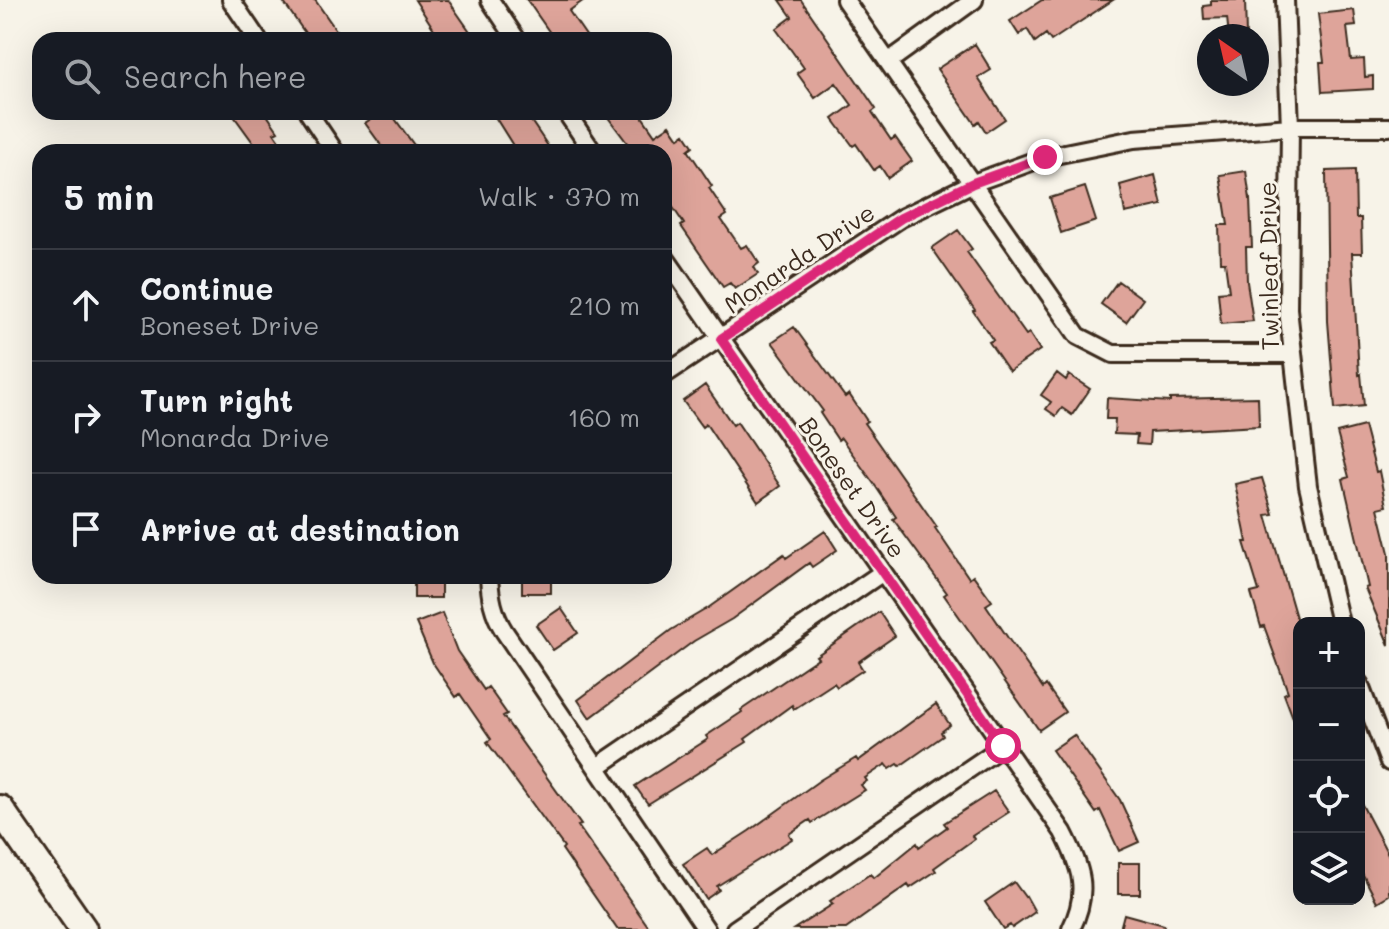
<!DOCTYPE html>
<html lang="en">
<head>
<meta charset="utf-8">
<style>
	body { margin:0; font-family:Mali,sans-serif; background:#20242c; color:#f1f3f6 }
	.controls { position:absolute; right:24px; bottom:24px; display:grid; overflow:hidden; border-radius:16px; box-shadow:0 8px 32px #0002 }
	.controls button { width:72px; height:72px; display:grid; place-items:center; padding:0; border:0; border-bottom:2px solid #363941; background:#171b24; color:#f1f3f6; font:40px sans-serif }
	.compass { position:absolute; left:1197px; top:24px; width:72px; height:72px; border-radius:50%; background:#171b24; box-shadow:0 8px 32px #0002; rotate:326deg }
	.stop { position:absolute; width:24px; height:24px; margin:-18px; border:6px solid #db2777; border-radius:50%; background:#fff }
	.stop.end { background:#db2777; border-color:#fff; box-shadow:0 2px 8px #0008 }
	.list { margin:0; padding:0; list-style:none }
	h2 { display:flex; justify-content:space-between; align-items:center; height:104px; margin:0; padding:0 32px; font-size:34px }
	h2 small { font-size:26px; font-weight:400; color:#9ea1a6 }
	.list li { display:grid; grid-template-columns:52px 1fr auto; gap:24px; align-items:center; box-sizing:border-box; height:112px; padding:0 32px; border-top:2px solid #363941 }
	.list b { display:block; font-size:30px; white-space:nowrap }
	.list p { margin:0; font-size:26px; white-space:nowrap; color:#9ea1a6 }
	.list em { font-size:26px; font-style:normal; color:#9ea1a6 }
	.icon { flex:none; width:44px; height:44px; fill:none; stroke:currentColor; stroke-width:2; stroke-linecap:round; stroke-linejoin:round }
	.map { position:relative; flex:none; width:1389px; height:929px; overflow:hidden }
	.search { position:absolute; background:#171b24; box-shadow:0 8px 32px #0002; left:32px; top:32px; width:640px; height:88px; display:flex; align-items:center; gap:20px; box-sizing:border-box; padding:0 28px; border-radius:24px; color:#9ea1a6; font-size:30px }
	.panel { position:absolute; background:#171b24; box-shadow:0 8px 32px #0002; left:32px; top:144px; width:640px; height:440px; border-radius:24px }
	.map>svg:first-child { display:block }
	.building { fill:#dea49a; stroke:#3b2a1e; stroke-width:2 }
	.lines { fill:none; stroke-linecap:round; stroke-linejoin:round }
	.minor-casing { stroke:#3b2a1e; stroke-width:22 }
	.primary-casing { stroke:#3b2a1e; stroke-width:32 }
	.minor { stroke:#f7f3e8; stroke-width:16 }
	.primary { stroke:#f7f3e8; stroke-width:26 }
	.route { stroke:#db2777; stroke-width:10 }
	.labels { text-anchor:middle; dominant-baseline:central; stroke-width:6; stroke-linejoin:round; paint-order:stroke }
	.street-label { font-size:24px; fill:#3b2a1e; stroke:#f7f3e8 }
</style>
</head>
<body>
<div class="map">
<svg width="1389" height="929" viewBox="0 0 1389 929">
	<rect width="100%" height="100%" fill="#f7f3e8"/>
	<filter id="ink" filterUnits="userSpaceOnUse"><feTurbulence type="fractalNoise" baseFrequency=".0125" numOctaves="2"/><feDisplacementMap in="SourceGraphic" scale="16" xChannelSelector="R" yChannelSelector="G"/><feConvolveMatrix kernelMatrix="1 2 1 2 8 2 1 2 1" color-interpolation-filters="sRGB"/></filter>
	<g filter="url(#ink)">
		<path class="building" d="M282,0h33l28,40h-33z
			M415,0h33l28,40h-35z
			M527,0h57l-15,11 20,29h-34z
			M780,0h21l75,109 -4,3 19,28 4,-3 17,24 -24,17 -8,-12 -6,4 -18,-26 -3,2 -20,-27 19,-14 -16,-22 -21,15 -18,-25 7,-5 -28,-39 16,-12z
			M1042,0h71l-62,41 -5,-7 -11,8 -8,-13 -8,6 -9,-14z
			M1211,0h34l1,36h-17l-2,-18 -23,1 -1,-13 8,-1z
			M1354,10l2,16 -9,1 4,33 13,-1 1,18 8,-1v13l-51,3 -2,-30h4l-6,-48z
			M975,44l16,26 -13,8 27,41 -19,13 -7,-11 -4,3 -38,-55z
			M231,112h34l13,19 -4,2 13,19h-27z
			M381,112h9l29,40h-33l-21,-29z
			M492,112h33l27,40h-35z
			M604,112h35l16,23 15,-10 9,13 6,-4 8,12 -5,4 24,36 -3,2 18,27 -6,4 20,29 6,-3 12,18 -5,4 4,7 -23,15 -5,-6 -7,4 -42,-61 3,-2 -20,-30v-42h-30z
			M1355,170l1,48h5l1,35h-10l7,122 2,-1 3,32 -29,3 -7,-88 -2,-150z
			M1246,171l4,28 2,48h-6l1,35 6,39 -32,3 -3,-32 11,-1 -4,-29h-5l-1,-37h9l-8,-50z
			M1155,175l7,30 -37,8 -5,-28z
			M1085,187l11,34 -35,12 -11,-35z
			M958,230l14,19 -5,3 59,83 3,-2 11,17 -31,21 -20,-29 4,-2 -20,-29 2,-1 -43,-62z
			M1118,281l25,18 -17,23 -25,-18z
			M794,327l51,70 4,-3 18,27 -3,2 73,104 -2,1 34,50 4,-3 19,26 -6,4 24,36 33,47 3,-3 19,27 -26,18 -95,-135 3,-2 -54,-74 3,-2 -22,-33 -33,-46 -3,2 -18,-27 3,-2 -51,-69z
			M1057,373l9,7 3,-5 21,14 -18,26 -10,-7 -6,8 -10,-7 5,-7 -10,-7z
			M705,385l28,40 4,-3 43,64 -22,16 -52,-78 -4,3 -19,-26z
			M1258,397l1,29 -109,6 -1,13 -13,-1 1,-9 -23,-1 1,-15h-9l1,-21 63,4v-3z
			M1364,426l12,46 3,-1 7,35 -8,2 11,45v92l-24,-57 3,-1 -25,-108 6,-2 -12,-44z
			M1262,478l11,36 -7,1 33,113 -1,103 -14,-37 4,-2 -24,-66 -3,1 -10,-34 8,-2 -15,-49h3l-12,-58z
			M825,531l12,19 -25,17 -3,-4 -77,56 -38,22 -104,77 -12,-18 93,-70 37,-22 76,-54 2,4z
			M414,576h27v22h-27z
			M522,576h29v17h-29z
			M561,608l17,25 -25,17 -17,-25z
			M879,612l16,24 -37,26 5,8 -26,17 -3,-4 -40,26 -2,-4 -47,34 2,3 -99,62 -13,-18 73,-47 -2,-3 36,-24 -1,-2 77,-52 -2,-2z
			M442,613l15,38 27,39 4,-3 19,27 -4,2 78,109 -3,1 72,103h-33l-55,-80 2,-2 -77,-105 4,-3 -31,-45 -4,3 -23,-34 -17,-40z
			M936,704l14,21 -9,7 2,4 -43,30 -2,-2 -8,5 -4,-5 -21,14 2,3 -6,4 4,5 -53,33 -2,-3 -21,14 3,5 -75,47 2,4 -13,9 -23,-35 24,-16 5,7 37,-24 71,-51 36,-22 2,3z
			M1074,735l46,65 19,42 -20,9 -19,-41 -4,3 -44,-63z
			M994,791l15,21 -37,24 2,3 -40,29 2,3 -26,17 -2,-3 -62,44h-52l39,-25 -3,-3 40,-27 4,4 43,-35 2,4 28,-20 -3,-4z
			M1359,799l30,57v39l-12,7 -18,-35z
			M1118,863h22v31h-22z
			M1014,882l11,15 1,-1 9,16 -23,16 -2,-3 -7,4 -18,-27z
			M1124,914l40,11 -1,4h-43z"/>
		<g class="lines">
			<g class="minor-casing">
				<path id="minor" d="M231,0l27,40
					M490,0l27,40
					M845,0l233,336 35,18h180
					M1285,0l5,127 -2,182 20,177 32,137
					M888,62l86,-62
					M308,112l27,40
					M566,112l27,40
					M664,256l399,576c18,35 27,59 8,97
					M664,375l237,-157 72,-35 72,-26 89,-18 156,-12h99
					M489,576c1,21 4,37 15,55l202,298
					M1359,683l30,79
					M597,767l286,-195
					M735,929l268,-183"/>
			</g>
			<g class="primary-casing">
				<path id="primary" d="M0,809l83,120"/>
			</g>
			<use href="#minor" class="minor"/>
			<use href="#primary" class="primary"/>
		</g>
	</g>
	<g class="lines" filter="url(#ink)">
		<path class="route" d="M1003,746l-282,-407 180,-121 72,-35 72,-26"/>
	</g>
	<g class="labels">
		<g class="street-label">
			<text transform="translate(799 258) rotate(-34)">Monarda Drive</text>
			<text transform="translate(1268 266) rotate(-91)">Twinleaf Drive</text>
			<text transform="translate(853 487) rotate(55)">Boneset Drive</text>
		</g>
	</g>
</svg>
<div class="controls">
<button>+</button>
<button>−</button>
<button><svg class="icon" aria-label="locate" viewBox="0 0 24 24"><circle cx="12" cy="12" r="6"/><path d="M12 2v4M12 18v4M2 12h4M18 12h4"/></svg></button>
<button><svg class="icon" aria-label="layers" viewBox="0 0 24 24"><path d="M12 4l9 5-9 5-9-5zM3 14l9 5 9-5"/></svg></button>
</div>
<svg class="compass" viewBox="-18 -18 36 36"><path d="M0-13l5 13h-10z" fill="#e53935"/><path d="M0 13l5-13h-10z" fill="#9ea1a6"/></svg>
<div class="stop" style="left:1003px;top:746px"></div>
<div class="stop end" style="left:1045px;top:157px"></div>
<div class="search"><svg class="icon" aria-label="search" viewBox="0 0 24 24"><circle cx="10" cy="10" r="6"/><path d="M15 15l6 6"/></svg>Search here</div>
<section class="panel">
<h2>5 min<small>Walk · 370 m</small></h2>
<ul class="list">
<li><svg class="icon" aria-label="ahead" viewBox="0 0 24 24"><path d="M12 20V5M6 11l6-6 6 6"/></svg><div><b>Continue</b><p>Boneset Drive</p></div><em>210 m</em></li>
<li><svg class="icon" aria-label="right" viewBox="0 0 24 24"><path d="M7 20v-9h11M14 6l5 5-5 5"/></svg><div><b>Turn right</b><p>Monarda Drive</p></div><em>160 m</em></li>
<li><svg class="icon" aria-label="arrive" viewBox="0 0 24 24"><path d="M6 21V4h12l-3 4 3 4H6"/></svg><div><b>Arrive at destination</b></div></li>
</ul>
</section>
</div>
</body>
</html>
